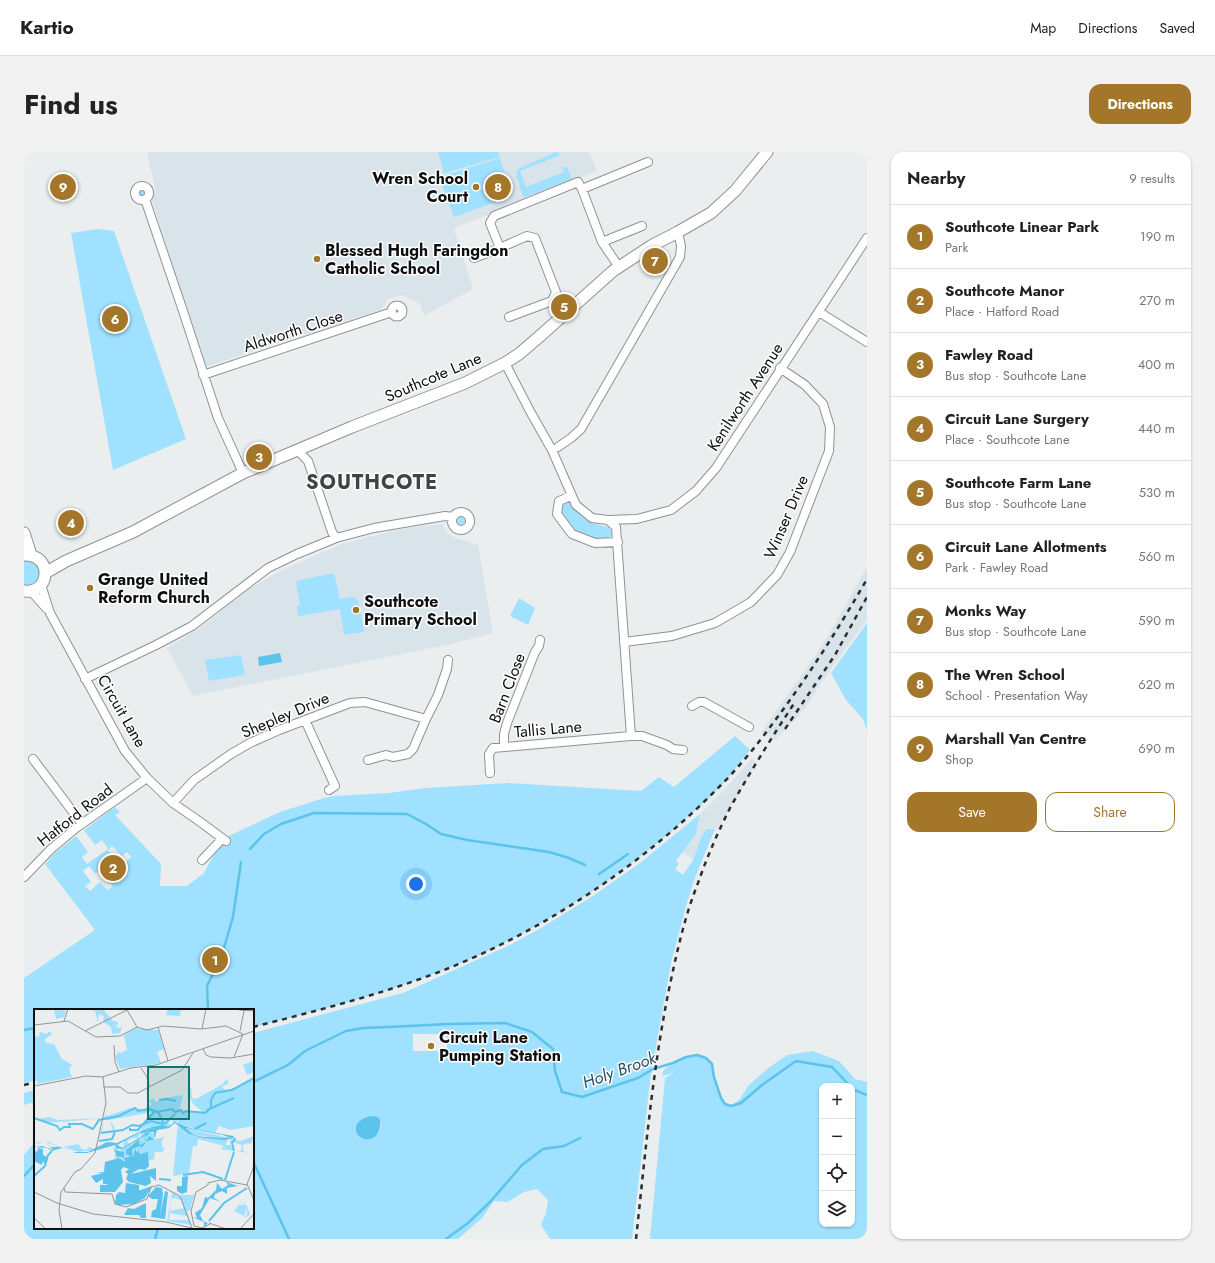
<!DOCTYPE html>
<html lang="en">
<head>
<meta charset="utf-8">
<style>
	body { margin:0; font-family:Jost,sans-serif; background:#f2f2f2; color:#222 }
	.controls { position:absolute; right:12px; bottom:12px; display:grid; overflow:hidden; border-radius:8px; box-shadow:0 1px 3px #0004 }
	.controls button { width:36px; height:36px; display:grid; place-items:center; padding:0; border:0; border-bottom:1px solid #e0e0e0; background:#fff; color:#222; font:20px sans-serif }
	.you { position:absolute; left:392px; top:732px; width:14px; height:14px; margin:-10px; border:3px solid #fff; border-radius:50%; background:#1a73e8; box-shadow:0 0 0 6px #1a73e833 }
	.badge { display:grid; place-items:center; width:26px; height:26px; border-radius:50%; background:#a47629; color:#fff; font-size:13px; font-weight:700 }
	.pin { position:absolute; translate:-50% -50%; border:2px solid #fff; box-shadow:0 1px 4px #0006 }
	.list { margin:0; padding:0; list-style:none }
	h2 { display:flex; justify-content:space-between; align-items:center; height:52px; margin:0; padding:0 16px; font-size:17px }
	h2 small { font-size:13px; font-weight:400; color:#767676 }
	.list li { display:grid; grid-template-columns:26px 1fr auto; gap:12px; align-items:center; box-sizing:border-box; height:64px; padding:0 16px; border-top:1px solid #e0e0e0 }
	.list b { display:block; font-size:15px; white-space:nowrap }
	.list p { margin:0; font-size:13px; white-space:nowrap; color:#767676 }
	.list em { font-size:13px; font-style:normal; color:#767676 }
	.actions { display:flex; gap:8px; padding:12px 16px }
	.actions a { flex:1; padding:9px 0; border:1px solid #a47629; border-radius:12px; text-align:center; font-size:14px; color:#a47629 }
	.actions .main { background:#a47629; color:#fff }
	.icon { flex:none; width:22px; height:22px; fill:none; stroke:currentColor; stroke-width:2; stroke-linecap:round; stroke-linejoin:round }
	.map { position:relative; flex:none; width:843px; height:1087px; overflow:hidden; border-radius:12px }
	header { display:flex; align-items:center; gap:24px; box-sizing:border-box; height:56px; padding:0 20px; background:#fff; border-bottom:1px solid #e0e0e0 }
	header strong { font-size:19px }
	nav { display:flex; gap:22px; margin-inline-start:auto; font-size:14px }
	.intro { display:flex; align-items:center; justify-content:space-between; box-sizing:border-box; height:96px; padding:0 24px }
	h1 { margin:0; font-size:28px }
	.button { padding:10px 18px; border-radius:12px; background:#a47629; color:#fff; font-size:14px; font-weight:700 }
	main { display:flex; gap:24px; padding:0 24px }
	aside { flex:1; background:#fff; border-radius:12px; box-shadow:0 1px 3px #0004 }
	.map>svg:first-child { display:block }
	.built { fill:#d9e4ea }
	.green { fill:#9fe1fe; fill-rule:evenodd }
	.water { fill:#5bc3ec }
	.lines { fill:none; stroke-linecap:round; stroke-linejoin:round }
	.stream { stroke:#5bc3ec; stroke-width:2.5 }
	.minor-casing { stroke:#8f9294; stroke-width:10 }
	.tertiary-casing { stroke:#8f9294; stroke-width:13 }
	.minor { stroke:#fff; stroke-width:8 }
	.tertiary { stroke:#fff; stroke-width:11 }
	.rail { stroke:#2c2d2e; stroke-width:2.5; stroke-dasharray:5 5; stroke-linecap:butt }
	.poi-dot { fill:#a47629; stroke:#fff; stroke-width:1.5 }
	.labels { text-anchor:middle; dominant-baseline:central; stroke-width:3; stroke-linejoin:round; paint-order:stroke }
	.poi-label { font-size:16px; font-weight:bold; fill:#0e0f10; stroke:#fff; text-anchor:start }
	.street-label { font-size:16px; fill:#0e0f10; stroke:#fff }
	.water-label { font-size:17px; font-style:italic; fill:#265264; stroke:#fff }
	.district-label { font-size:20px; font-weight:bold; letter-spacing:1px; fill:#414445; stroke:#fff }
	.inset-river { fill:none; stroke:#5bc3ec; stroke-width:2 }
	.inset-road { fill:none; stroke:#929596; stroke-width:1 }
	.view { fill:#0f766e; fill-opacity:0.15; stroke:#0f766e; stroke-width:2 }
	.inset-edge { fill:none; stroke:#0e0f10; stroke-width:2 }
</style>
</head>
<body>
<header>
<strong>Kartio</strong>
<nav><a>Map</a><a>Directions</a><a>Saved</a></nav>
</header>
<div class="intro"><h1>Find us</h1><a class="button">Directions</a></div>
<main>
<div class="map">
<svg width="843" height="1087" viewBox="0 0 843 1087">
	<rect width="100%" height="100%" fill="#eaeeef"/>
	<path class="built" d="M123,0h442l8,19 -143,57 19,61 -49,27 -4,-12 -18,-9 -14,4 -4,8 -4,3 -175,57 -53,-166 3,-12z
		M418,372l4,8 5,4 27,9 15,88 -42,11 -258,52 -26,-48 33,-20 47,-38 37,-21 58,-25 58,-15z
		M843,415v52l-3,5 -41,56 -20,31 -27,29 -7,-3 4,-7 -6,7 -6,-5 52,-73 22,-35z
		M728,606l5,5 -39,65 -11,1 -5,6 -9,25 -11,-8 14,-18 4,-20 26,-26z"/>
	<path class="green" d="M414,0h60l2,5 -56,16z
		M532,0h2l2,3 -2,1 -38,15 6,16 38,-15 -2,-5h5l4,9v3l-46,18h-2l-7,-23 2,-5z
		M476,6l12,38 -58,21 -15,-40z
		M113.5 41a4.5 4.5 0 1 1 9 0a4.5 4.5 0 1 1-9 0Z
		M74,77l16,2 72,208 -73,31 -42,-237z
		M544,349c6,4 8,10 13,15 8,7 18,9 28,11l3,8 -5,5 -19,-3 -14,-7 -14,-19 1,-8z
		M431 369a5 5 0 1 1 10 0a5 5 0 1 1-10 0Z
		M0,406l11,2 7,12 -6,12 -12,3z
		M310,421l6,26 12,-2 6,3 6,32 -20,3 -4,-26 -42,7 -1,-10 3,-1 -4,-24z
		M495,446l16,10 -7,17 -18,-9z
		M843,471v108l-4,-12 -17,-19 -15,-27z
		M217,503l4,20 -36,6 -4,-21z
		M711,584l15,14c-9,11 -18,24 -28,35 -17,18 -36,33 -54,49 -68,57 -144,105 -227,137 -60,24 -125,40 -188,56v-17h-218v71l-11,2v-105l71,-48 -50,-66 9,-10 22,-18 12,16 -6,5 5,7 21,-15 -6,-9 -7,5 -11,-15 31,-23 5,5 -5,3 46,49 -1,22h27l17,-13 18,-34 58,-27 44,-14 11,-2 54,-3 37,-5 82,-5 133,8 18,-14 15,10zM88,694l10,10 5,-4 4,5 -9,8 7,7 -6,5 -6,-8 -10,9 6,8 -5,4 -8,-8 -10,9 -5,-5 6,-4 -8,-11 6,-5 6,8 20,-17 -7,-7z
		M676,662l-4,20 -20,27 3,3 -4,5 8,6 10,-15 9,-25 5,-6h8l-21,51 -8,26 -15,57 -13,72 -8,46 -18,158h-82l-9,-14 5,-12 2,-13 -11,-11 -13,3 -17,10 -13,-1 -12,17 -24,21h-434v-84l11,-13v86h218v-195l150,-40 107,-48 31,-17 52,-32 47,-33zM389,882h34v17h-34zM357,971l-1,7 -12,9c-7,0 -12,-5 -12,-13z
		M789,899l26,10 16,18 12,3v157h-217l15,-161 9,-5 -12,3 1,-5c11,-10 37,-26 48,-7 2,3 2,8 3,12 3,11 5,25 17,30l9,-7 8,-13 19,-17 20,-14zM798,934h30v138h-30z
		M11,938v12l-11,3v-12z"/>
	<path class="water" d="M256,501l2,9 -23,4 -1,-9z
		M346,964l8,1 2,3c2,10 -6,24 -18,18 -8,-4 -8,-14 -1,-18 3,-2 6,-3 9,-4z"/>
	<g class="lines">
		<path class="stream" d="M226,697l14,-15 17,-10 33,-11 93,1 19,10 15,10 26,6 82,12 20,6 16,7
			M575,722l29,-20
			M184,858l-1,-24 14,-28 12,-41 8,-55
			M0,878l11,-2
			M229,930l35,-17 17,-14 41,-20 18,-3 25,-1 59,-3 57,-1 27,9 21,17 2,22 7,21 20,5 56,-19 15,-9 20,-6 13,-6 11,-2 9,3 6,6 2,13 7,21 4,6 6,2 10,-3 21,-18 34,-24 36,6 18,19
			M828,937l15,6
			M229,1009l36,78
			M0,1024l11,-12
			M131,1087l3,-11
			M422,1087l22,-16 22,-21 32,-37 21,-16 21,-3 16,-8"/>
		<g class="minor-casing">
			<path id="minor" d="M111 41a7 7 0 1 1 14 0a7 7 0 1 1-14 0Z
				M558,37l66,-27
				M121,47l37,109 36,110 25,55
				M578,90l40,-16
				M450,106l26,-10
				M367.5 159a5.5 5.5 0 1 1 11 0a5.5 5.5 0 1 1-11 0Z
				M795,160l48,30
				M485,165l43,-16 4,-9 -21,-54 -8,-2 -27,12 -10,-25 4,-7 84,-34 4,7 20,53 17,25
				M481,211l26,50 21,37 24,55 16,13 16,2 8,7 15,209h11l25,9 6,4 10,1
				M179,223l189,-63
				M534,295l13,-9 10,-9 99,-172 1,-11 -3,-14
				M273,298l11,11 24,71 4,6
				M547,344l-12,5 -2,13 15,20 23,9 23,-1
				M428 369a9 9 0 1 1 18 0a9 9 0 1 1-18 0Z
				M584,368l29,-1 34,-9 25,-19 20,-23 151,-230
				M17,433l9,28 75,138 22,27 26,25 26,18 27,20
				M7,439l15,17
				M600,490l48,-6 43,-13 36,-21 26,-27 13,-23 39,-101 1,-24 -7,-23 -18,-19 -25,-17
				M61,527l71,-34 36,-19 76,-58 29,-14 39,-16 38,-10 71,-12 8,1
				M668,554l7,-4h5l45,25
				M281,568l30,66 -6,4
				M480,595v-13l3,-11 28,-71 4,-6 1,-6
				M9,607l49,65
				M344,608l18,-5 7,2 15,-3 5,-5 13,-30 12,-24 9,-26 1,-9
				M466,621l-1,-19 4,-6 138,-12
				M149,651l21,-23 37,-26 19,-11 29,-13 71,-27 15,-1 61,17
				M178,708l20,-21
				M0,725l27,-28 25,-21 71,-50"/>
		</g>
		<g class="tertiary-casing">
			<path id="tertiary" d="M0,381l7,22
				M0,403c30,-1 26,40 0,36
				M21,421l21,-12 67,-29 110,-59 109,-46 113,-44 40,-20 14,-9 21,-18 73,-65 38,-25 27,-14 33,-19 24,-22 32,-39"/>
		</g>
		<use href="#minor" class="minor"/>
		<use href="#tertiary" class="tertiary"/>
		<path class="rail" d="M761,577l50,-74 32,-58
			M229,875c63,-16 126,-32 186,-55 103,-40 205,-108 282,-187 21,-21 40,-45 58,-70 32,-43 61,-89 88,-136
			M0,933l11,-3
			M612,1087c9,-82 16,-164 32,-245 8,-38 16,-76 30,-111 9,-26 20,-51 32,-75 20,-36 42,-71 65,-106"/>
	</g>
	<g class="poi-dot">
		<circle cx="452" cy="35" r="4"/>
		<circle cx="293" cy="107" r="4"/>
		<circle cx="66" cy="436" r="4"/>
		<circle cx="332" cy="458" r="4"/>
		<circle cx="407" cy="894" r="4"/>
	</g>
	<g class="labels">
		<g class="poi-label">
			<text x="444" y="26" text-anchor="end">Wren School<tspan x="444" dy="18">Court</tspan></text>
			<text x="301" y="98">Blessed Hugh Faringdon<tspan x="301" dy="18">Catholic School</tspan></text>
			<text x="74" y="427">Grange United<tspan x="74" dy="18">Reform Church</tspan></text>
			<text x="340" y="449">Southcote<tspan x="340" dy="18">Primary School</tspan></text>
			<text x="415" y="885">Circuit Lane<tspan x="415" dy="18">Pumping Station</tspan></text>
		</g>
		<g class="street-label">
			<text transform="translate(269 179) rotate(-18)">Aldworth Close</text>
			<text transform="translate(409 225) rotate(-23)">Southcote Lane</text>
			<text transform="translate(721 245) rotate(-57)">Kenilworth Avenue</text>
			<text transform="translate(762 365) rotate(-67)">Winser Drive</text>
			<text transform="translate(483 536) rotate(-69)">Barn Close</text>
			<text transform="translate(98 559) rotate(60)">Circuit Lane</text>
			<text transform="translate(261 563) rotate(-23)">Shepley Drive</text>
			<text transform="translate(524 577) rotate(-5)">Tallis Lane</text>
			<text transform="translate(51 663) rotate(-38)">Hatford Road</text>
		</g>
		<g class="water-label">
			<text transform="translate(595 918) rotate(-20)">Holy Brook</text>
		</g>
		<g class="district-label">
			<text x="348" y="330">SOUTHCOTE</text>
		</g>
	</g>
	<g transform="translate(10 857)">
		<rect width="220" height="220" fill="#eaeeef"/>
		<path d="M20,0l12,2 -2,6 -8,2zM53,0h16l10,12 5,1v4l-4,-2 4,4 4,-1 -2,6 -8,1 -1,-7 -8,-5 1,-6 -5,-2 -1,9 -3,-12zM134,0h13l-1,7 -14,-1zM102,19l22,2 6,19 -7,3 4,11 -41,6 -5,-12 3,-4 -1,-2 4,2 6,-3 -3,-15zM16,22l2,3 -7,5 1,4 8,1 8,15 10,6 -3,4 3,8 -36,7 2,-3h-4v-45l5,1 1,-5 6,2zM220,52v11l-7,3 -4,-10zM220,68v49l-24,4 -11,-4 -4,7 -20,-4 -17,-6 1,-12 -2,11 -5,1 2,-6 -3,1 -5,6 4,-1 -1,4 -8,-1 3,1 -9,1 -14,8 -1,-3 -2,5h-7l-4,3 4,4 5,-5 6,-1v-3l10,-4 3,4 -2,3 -3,-1 -1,1 2,1 14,-3 -3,3v7l3,1 -3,4h-7l-1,7 -7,2 2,-7 -7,-1v5l-2,-9 -2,4 -2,-4 -3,9 -1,-9 8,-4 -1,-4 5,2 -2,4 4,-4 -3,-2 -6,-1 -10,9 -1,5h4l2,3 -4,-1 -4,2 1,5 -11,-6 1,-2 8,4 1,-6 -5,-4 -5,3 -1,-5 10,2 1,-8 -6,4h-2l30,-16 11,-2h-10l-5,3 2,-8 8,-10 -48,9 -2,11 11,-2 -3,-8 4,4 1,5 -14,2 -2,7 11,-1 -12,2 6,-20 4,-1h-4l1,-6 2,2 24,-8 13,1 8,-5 -3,-3 4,-3 3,4 7,-4 20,-3 -4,16h23l-9,-7 -6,-12 4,-5 1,11 4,1 27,-15 4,-6 1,6 -6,2 3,4 14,-3zM14,108l11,3 44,-2 -40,4h-17l-8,-3zM144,115l11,10 39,6 -3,5h6l2,6 -12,-2 3,-3 -26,-7 -1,7h-4l-4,27 -16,3zM152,118l3,2 41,9 -26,-1 -10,-2zM220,127l-3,8 -4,-1 -4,2v6l7,2 -15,-2h6l1,-6 -9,-3 -1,3 -2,-3 1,-4 9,4zM44,135l4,5 4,1 3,-3 6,3 -16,2 -16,-5zM136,181l9,7 2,-2h13l-4,15 -3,1 4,14 -24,-4 5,-27zM140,189l7,2 3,8 -14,3 1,-12zM136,204l17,3 3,8 -2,-4h-19zM203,188l10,9 3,9 -4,2h-4l4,-1 1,-2v-6l-3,8 -10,-5 5,-6h6z" fill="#9fe1fe" fill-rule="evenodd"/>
		<path d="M141,113l15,6 43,8 6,6 15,-6 -14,6 -7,-4 -8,2 -21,-2 -15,-4 -14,-11 -6,5 -12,2 -2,7 -2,3 -7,1 -2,-2 3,1 2,-4 5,3v-7h-4l-6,7 2,-4 -23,14 -7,-1 -1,-3 -28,8h-11l-14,-5 -10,3 -5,-3 -13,-1 8,-1 12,4 -11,-9 -4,2 -5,1 9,-3 8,6h8l-8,-3 -8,-6 -9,1 9,-1 9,6 21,8h15l19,-10 10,1 30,-15 17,-3 4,2zM121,119l-9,5 -1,-1h-1l1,2 -22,14 -6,-3 29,-16zM152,119l37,7 7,3 -26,-1 -10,-2zM104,131l8,3 -5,5 -1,-3 4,-2 -5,-2 1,5 -8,3 1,9 2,-9 3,4 1,-5 1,6 8,-2 1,14 -4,4 -6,-1 -8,5 25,-6v13l-6,-5 1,7 -5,3 -17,-4 -3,-3 2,-5 -3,-2 4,-3 -6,-2 -2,3 2,12 -8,10h-15v-7h7v-1h-4v-5l-7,4 -5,-7 12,-3h-8l9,-1 1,-10 14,-4 6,4 -1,-4 -8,-2 -1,-6 9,2v6l7,-2 -5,-2v-4zM4,139l5,1v6l4,2 -2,8 -2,-4 -1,4 -8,-4v-11l3,2zM154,167l-1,16 -5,2 -5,-3v-5h5v-9zM192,173l12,4 -11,2v6l-5,-3 -7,3 -1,4 7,4 -11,-4 -10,17 3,6 5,2 -4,4v-5l-12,-5 5,1 -2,-5 7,-5 3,-11 3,1 8,-8 1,-7 5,6 6,-4zM92,174l13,2v5h2l11,-4 -7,12 -11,6 -16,1 -3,-2 1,-8 3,-3 6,1zM122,178l6,1 1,7 -3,21 5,-25 3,1 -3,27 -14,-2 1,-6 4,-2 2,-10h-6l-4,-3zM112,194v15h-5l-2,-3h-15l4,-7 6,1z" fill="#5bc3ec" fill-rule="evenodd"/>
		<path class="inset-river" d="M125,91l8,-1 9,2M173,101l27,-12M124,103l6,12M0,109l23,8 3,4 4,-3h6l-1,-3h13l11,5 6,-9 20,-4 16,-8 3,3 12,-2 7,3 15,-3 3,3 6,-2 2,3 3,-2 19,2 6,-5v-8l4,-7 17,-3 22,-12M131,115l10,-10M96,119v2h8l16,-18M161,120l11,-6M107,123l13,-3M67,124l22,-3 9,-5 7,1 12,-5 12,3M65,132l13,-2 3,-7M200,142l-2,-8 3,-4M149,166l20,-3 20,7M0,167l11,-10 3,-11 4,-4M125,170l12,1M191,171l9,-28M175,212l15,-18 23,-15"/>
		<path class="inset-road" d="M93,1l10,17M205,1l15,1M30,12l4,-12M0,16l34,-4 28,16 24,-1 17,-9 10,3 16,-4 38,3 25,-3 17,8 -9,23M124,18l10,34M168,20l4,-20M51,22l42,-21M206,22l4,-20M80,36l1,17 4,10M169,40l3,6 5,2 20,1 23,-4M107,59l6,9 2,9M0,77l52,-10 16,1 29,-9 25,-3 98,-34M69,78h17l8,6h10l11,-6M115,78l33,-17 11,-17M220,157l-7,18 7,16M174,176l-12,7 -5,19 3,15 8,2 8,-4M174,176v-2l12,-3 27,5M30,179l1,4 47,2 3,10 11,3 21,-8 4,-12 8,-2 21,11 12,32M0,183l23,11 36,11 73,8 30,7M0,209l12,11M175,214l17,6M28,220l-3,-19 2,-18 14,-20 6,-3 14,-16 11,-50 -3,-26M206,220l14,-15"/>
		<path class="view" d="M114,58h41v52h-41z"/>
		<rect width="220" height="220" class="inset-edge"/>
	</g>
</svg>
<div class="controls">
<button>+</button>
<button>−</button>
<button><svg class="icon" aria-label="locate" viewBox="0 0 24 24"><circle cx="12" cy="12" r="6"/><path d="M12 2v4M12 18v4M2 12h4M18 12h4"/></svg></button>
<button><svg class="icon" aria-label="layers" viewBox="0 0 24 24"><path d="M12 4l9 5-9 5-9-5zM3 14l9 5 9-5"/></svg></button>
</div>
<div class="you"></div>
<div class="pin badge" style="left:191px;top:808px">1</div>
<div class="pin badge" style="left:89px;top:716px">2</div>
<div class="pin badge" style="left:235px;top:305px">3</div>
<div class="pin badge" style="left:47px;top:371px">4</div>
<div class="pin badge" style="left:540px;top:155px">5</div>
<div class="pin badge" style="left:91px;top:167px">6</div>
<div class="pin badge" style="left:631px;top:109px">7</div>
<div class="pin badge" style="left:474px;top:35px">8</div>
<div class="pin badge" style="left:39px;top:35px">9</div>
</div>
<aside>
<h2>Nearby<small>9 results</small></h2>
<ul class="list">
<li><span class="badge">1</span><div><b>Southcote Linear Park</b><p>Park</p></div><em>190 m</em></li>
<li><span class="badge">2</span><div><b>Southcote Manor</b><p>Place · Hatford Road</p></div><em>270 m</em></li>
<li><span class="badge">3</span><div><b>Fawley Road</b><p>Bus stop · Southcote Lane</p></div><em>400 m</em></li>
<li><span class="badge">4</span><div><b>Circuit Lane Surgery</b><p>Place · Southcote Lane</p></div><em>440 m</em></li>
<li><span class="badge">5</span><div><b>Southcote Farm Lane</b><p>Bus stop · Southcote Lane</p></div><em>530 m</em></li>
<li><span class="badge">6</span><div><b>Circuit Lane Allotments</b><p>Park · Fawley Road</p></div><em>560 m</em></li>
<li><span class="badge">7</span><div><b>Monks Way</b><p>Bus stop · Southcote Lane</p></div><em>590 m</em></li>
<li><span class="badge">8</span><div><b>The Wren School</b><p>School · Presentation Way</p></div><em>620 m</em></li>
<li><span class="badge">9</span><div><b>Marshall Van Centre</b><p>Shop</p></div><em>690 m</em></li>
</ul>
<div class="actions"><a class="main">Save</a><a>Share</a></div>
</aside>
</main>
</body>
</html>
